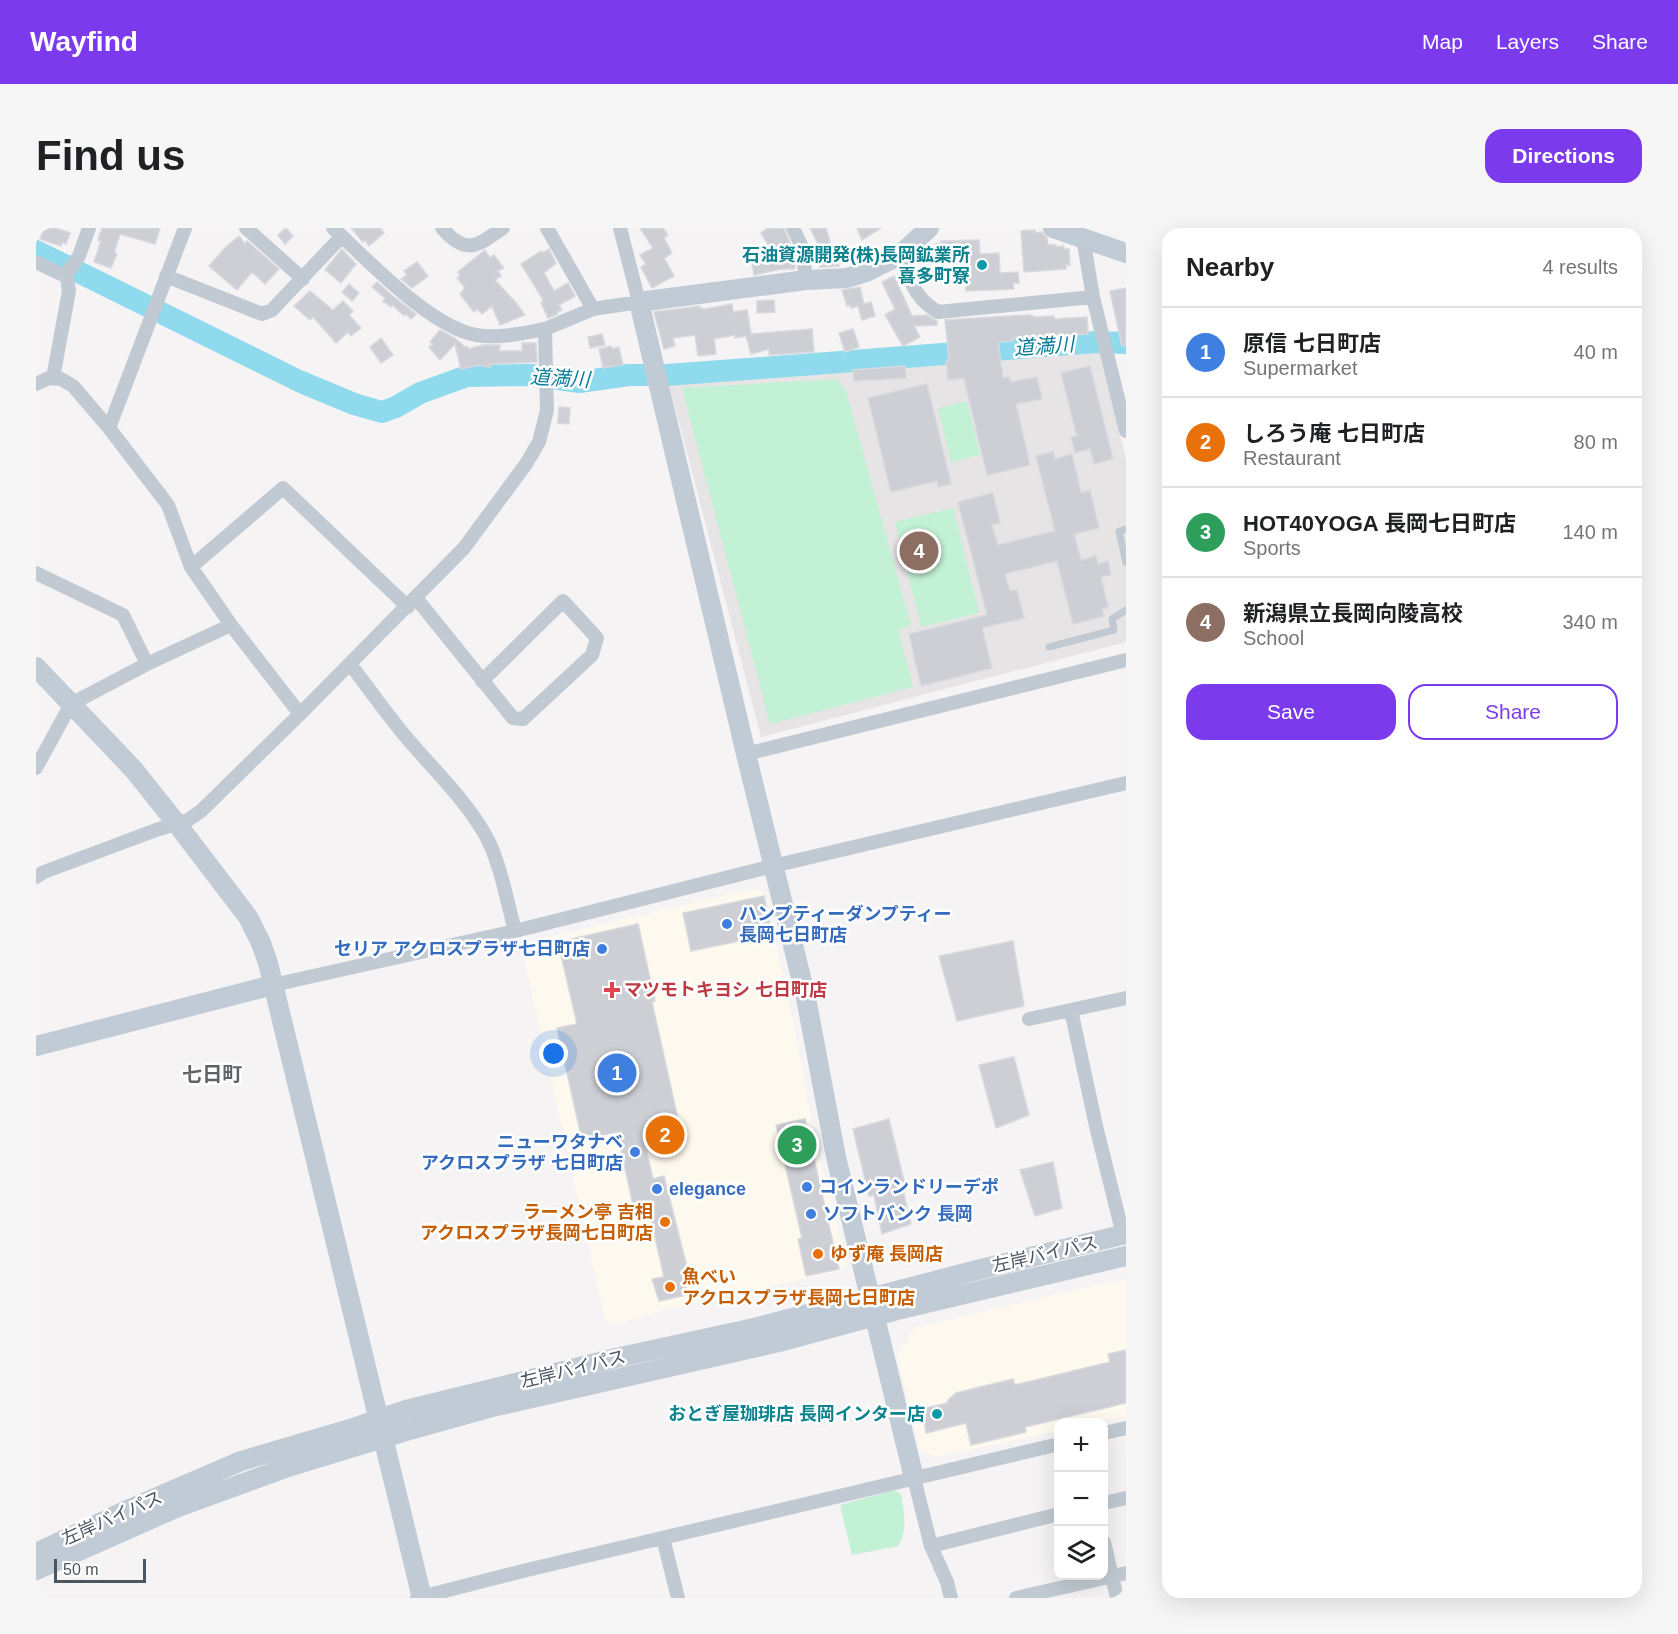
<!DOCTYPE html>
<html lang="en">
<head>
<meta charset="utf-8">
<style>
	body { margin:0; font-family:Helvetica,"Noto Sans JP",sans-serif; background:#f6f6f6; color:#202124 }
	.controls { position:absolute; right:18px; bottom:18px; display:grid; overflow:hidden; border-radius:12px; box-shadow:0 6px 24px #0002 }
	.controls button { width:54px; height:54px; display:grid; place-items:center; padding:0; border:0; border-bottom:2px solid #e0e0e0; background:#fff; color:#202124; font:30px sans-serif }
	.scale { position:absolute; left:18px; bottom:15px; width:92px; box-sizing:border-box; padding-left:6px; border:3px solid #4a5661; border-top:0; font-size:16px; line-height:21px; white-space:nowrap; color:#4a5661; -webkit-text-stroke:4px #fff; paint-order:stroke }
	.you { position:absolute; left:518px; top:826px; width:21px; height:21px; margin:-15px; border:4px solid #fff; border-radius:50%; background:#1a73e8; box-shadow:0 0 0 9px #1a73e833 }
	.badge { display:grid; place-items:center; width:39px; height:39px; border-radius:50%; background:#7c3aed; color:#fff; font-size:20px; font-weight:700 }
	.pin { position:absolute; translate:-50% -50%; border:3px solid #fff; box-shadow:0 2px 6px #0006 }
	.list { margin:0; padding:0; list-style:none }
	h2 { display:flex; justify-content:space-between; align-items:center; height:78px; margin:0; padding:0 24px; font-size:26px }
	h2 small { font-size:20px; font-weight:400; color:#757577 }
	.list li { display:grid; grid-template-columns:39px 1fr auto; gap:18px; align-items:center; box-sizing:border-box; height:90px; padding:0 24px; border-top:2px solid #e0e0e0 }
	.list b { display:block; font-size:22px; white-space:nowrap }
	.list p { margin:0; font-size:20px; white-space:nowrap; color:#757577 }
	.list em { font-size:20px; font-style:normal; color:#757577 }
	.actions { display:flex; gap:12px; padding:18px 24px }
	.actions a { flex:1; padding:14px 0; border:2px solid #7c3aed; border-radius:18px; text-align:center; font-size:21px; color:#7c3aed }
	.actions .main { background:#7c3aed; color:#fff }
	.icon { flex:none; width:33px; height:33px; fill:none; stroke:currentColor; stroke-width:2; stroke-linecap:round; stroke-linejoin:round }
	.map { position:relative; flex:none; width:1090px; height:1370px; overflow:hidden; border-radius:18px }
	header { display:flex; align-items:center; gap:36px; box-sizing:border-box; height:84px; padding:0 30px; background:#7c3aed; color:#fff }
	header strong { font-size:28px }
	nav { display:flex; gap:33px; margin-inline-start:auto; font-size:21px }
	.intro { display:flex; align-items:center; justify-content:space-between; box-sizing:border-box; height:144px; padding:0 36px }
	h1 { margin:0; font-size:42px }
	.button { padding:15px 27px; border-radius:18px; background:#7c3aed; color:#fff; font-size:21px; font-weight:700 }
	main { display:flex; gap:36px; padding:0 36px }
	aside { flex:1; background:#fff; border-radius:18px; box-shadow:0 6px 24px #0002 }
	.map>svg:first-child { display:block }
	.commercial { fill:#fdf9ef }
	.education { fill:#e6e4e5 }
	.green { fill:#c3f1d5 }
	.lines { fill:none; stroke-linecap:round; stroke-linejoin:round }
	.river { stroke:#90daee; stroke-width:22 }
	.building { fill:#cdcfd5; stroke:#d7d9de; stroke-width:1.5 }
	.lane { stroke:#c1cad2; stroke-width:7 }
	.street { stroke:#c1cad2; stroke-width:14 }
	.secondary { stroke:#c1cbd6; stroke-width:20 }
	.culture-dot { fill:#0f9aa8; stroke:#fff; stroke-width:2 }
	.shop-dot { fill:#3f7fe0; stroke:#fff; stroke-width:2 }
	.health-dot { fill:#e0444e; stroke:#fff; stroke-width:2 }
	.food-dot { fill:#e8710a; stroke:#fff; stroke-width:2 }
	.labels { text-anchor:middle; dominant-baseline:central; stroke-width:5; stroke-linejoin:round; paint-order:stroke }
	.culture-label { font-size:18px; font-weight:bold; fill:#0d838f; stroke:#fff; text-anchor:end }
	.shop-label { font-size:18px; font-weight:bold; fill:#366cbe; stroke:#fff; text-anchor:start }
	.health-label { font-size:18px; font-weight:bold; fill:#be3a42; stroke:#fff; text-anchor:start }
	.food-label { font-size:18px; font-weight:bold; fill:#c56008; stroke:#fff; text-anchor:start }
	.street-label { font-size:18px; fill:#4a5661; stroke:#fff }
	.water-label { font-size:20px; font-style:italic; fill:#0c7c9b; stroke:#fff }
	.neighbourhood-label { font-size:20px; font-weight:bold; fill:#5f6368; stroke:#fff }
</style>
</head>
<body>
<header>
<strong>Wayfind</strong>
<nav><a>Map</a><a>Layers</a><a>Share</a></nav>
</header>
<div class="intro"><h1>Find us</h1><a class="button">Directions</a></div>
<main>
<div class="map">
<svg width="1090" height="1370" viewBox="0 0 1090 1370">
	<rect width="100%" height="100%" fill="#f5f3f3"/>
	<path class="commercial" d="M714,661l13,2 22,91 33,171 30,112 -9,6 -170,38 -56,16 -8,-5 -84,-376z
		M1090,1050v138l-30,6h-37l-1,9 -123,26 -15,-7 -23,-94 17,-28z"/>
	<path class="education" d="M1062,119l28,112v183l-365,95 -93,-357z"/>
	<path class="green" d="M801,151l9,12 65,235 -13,3 15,58 -143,37 -88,-336z
		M931,173l13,54 -29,7 -13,-54z
		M917,280l26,105 -58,14 -26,-105z
		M858,1262l7,4c3,18 7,37 -3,52l-46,9 -12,-50z"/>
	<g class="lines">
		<path class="river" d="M0,23l263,130 55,23 28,8 14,-5 24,-14 47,-17 64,-1 48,7 50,-7h38l148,-11 281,-22 30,1"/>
	</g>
	<path class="building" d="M8,0h12l14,5 -4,11 -4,-2 -1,4 -21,-7z
		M66,0h58l-5,16 -35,-10 -6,19 3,1 -6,14 -17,-6 7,-21 -3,-1z
		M250,0l7,8 -8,8 -7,-9z
		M315,0h29l4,5 -15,13 -4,-6 -2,2z
		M604,0h23l5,7 -4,3 8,15 -8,5 10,18 -22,12 -11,-21 5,-3 -6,-9 13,-7z
		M732,0h16l9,22 2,17 -1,2h-13l-27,6 -3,-19 22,-3 -12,-20z
		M774,0h16l5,18 3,-1 5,21 -19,1 -3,-18 3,-1z
		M821,0h24l-19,12z
		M999,2v3l7,-1 5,6 1,7h8v2l8,-1v3h5l1,16h-4v4l-42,3 -3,-41z
		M203,8l6,8 2,-3 32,28 -14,15 -13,-12 -15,18 -28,-24 16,-18z
		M943,12l1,14 19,-1 1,20 18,-1 1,11h-6l1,6 -48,2 -2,-34 -21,1v-5h-8v-9l6,-1v-2z
		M306,21l14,15 -15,19 -16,-13z
		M513,21l7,14 -12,10 10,18 14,-8 7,13 -16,9 3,5 -5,2 1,2 -10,4 -7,-15 2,-1 -1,-4 -21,-34 20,-13 1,2z
		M449,22l5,8 4,-3 10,13 -6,3 3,5 -6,4 22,24 8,11 -25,10 -8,-19 -10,8 -5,-5 -3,3 -14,-18 5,-6 -8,-10 3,-2 -2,-4z
		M381,34l11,14 -16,12 -11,-9 6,-4 -3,-4z
		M858,48l18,40 15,-1 10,6v4l-23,1 6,11 -17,9 -18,-31 10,-6 -13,-27z
		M341,54l17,15 22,17 -5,5 -5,-5 -2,2 -11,-11 -2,2 -8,-6 2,-3 -13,-11z
		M313,56l10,9 -7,8 -10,-9z
		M824,59l4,17 7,-2 4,14 -13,4 -4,-14 -7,2 -1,-3 -3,1 -5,-16z
		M1090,60v57l-4,1 -12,-55z
		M274,63l23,19 10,-9 10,10 -4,4 12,13 -10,8 -3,-4 -12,11 -23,-26 -3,3 -16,-14z
		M738,72l1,12 -18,1v-12z
		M696,76l1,8 14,-2 4,24 61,-5 2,23 -45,3v-6l-18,5 -5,-18 -11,2v-3l-21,4 2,15 -18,2 -3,-21 -22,3 2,8 -11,3 -10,-37 46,-6v2l5,1z
		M992,87l8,2 18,-1 1,3 32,-2 1,17 -76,4 1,3 -15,1 5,36 6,-1 2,5 26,-5 5,22 -26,5 14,61 -43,10 -23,-97 -16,2 -2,-20h3l-4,-40z
		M817,101l6,18 -14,5 -6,-19z
		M404,102l15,8 10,9 2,-1 1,3 15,-4h17l-1,6h23v-8h14l1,19 -47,2v3l-12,-2 -17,4 -6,-25 -15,16 -11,-13 4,-3 -3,-2z
		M566,106l3,11 -15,3 -2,-11z
		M345,110l12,17 -12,8 -11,-16z
		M575,118l1,3 7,-2 4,18 -20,3 -4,-19z
		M869,138l1,12 -52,3 -1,-11z
		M1054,138l23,93 -19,5 -4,-15 -15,4 -4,-16 6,-1 -16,-63z
		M891,156l24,100 -13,3 -1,-6 -46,11 -23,-94z
		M523,179l11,1 -1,16 -11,-1z
		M1017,224l2,7 17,-5 9,39 9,-3 9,38 -25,6 7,26 15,-4 2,8 10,-3 3,14 -10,2 7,30 -6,2 2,7 -31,8 -16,-63 -52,13 5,17 7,-1 7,28 -42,10 10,40 -71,18 -12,-52 78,-19 -29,-113 35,-9 7,30 -8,2 6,20 57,-14 -19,-75z
		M728,668l8,38 -81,17 -8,-38z
		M602,696l17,77 -3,1 26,117 -10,2 4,18 -27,5 8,35 11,-3 23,91 -2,1 2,27 -28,6 -7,-22 12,-2 -17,-75 -14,3 -16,-73 -35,8 -25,-112 20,-4 -19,-82z
		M977,713l11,65 -67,15 -18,-65z
		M978,829l15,58 -33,13 -17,-63z
		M769,891l34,150 -33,7 -8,-37 4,-1 -26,-113z
		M853,891l16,66 -3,1 9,38 -29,10 -8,-39 -5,1 -16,-67z
		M1017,934l9,46 -27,8 -15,-46z
		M1090,1122v53l-101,24 1,5 -55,13 -5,-22 -40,10 -3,-17 -5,-1 -2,-3v-4l3,-2 6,2 23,-5v-3l8,-7 57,-14 2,6 95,-23 -2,-8z"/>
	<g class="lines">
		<path class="lane" d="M1090,301l-7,2 7,32
			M1013,419l65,-17 -2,-11 14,-9"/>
		<path class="street" d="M210,0l57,51
			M297,0c36,33 96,98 143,107 23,4 48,-2 69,-6
			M406,0c24,28 35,18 61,0
			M511,0l46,81
			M757,0l9,19 4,33
			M1047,10l10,59 33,134
			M864,27c11,25 13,42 38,57l155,-15
			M0,34l25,12 7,-2 11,-16 10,-28
			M130,48l96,38 10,-4 70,-74
			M17,150l16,-87 -3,-18
			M0,156l13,-6 12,1 12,7 36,42 59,77 23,62 40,58 69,89
			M73,200l76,-200
			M155,339l92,-79 125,119
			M0,345l87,42 24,49
			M380,370l97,120 10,1 69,-64 5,-17 -34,-37 -81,80
			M314,436c21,27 40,55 62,80 26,30 56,59 75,94 14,28 20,63 28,93
			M710,526l380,-94
			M0,540l35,-64 76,-40 84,-39
			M0,649l8,-5 112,-42 32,-10 13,-9 99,-97 164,-166 62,-84 13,-22 8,-32 -2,-81 48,-20 46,-7 -19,-74
			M237,757l242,-54 258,-65 353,-83
			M1035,782l25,116 27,109
			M993,791l97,-21
			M1068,1205l22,-5
			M878,1250l17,68 16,36 4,16
			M1068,1275l22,-5
			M627,1310l15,60
			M1068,1314l13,56
			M895,1318l128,-32
			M381,1370l110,-28 532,-126
			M980,1370l110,-25"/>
		<path class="secondary" d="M1017,0l73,25
			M0,439l98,103 43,54 71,93 13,26 7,20 154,635
			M0,818l237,-61
			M878,1250l-78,-321 -30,-159 -60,-244 -107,-452 167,-22 41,-2 19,-6 34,-17 29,-27
			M0,1325l89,-42 116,-50 112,-33 53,-18 210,-52 138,-30 219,-57 153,-37
			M0,1342l142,-63 107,-39 128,-39 75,-21 291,-66 118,-32 229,-54"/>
	</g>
	<g class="culture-dot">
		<circle cx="946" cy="37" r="6"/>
		<circle cx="901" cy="1186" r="6"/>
	</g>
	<g class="shop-dot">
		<circle cx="691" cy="696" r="6"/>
		<circle cx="566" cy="721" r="6"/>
		<circle cx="599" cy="924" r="6"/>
		<circle cx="771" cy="959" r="6"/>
		<circle cx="621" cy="961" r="6"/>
		<circle cx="775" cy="986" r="6"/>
	</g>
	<path class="health-dot" d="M573 753h6v6h6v6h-6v6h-6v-6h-6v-6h6z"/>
	<g class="food-dot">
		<circle cx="629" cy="994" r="6"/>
		<circle cx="782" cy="1026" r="6"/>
		<circle cx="634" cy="1059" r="6"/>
	</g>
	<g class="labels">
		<g class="culture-label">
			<text x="934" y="27">石油資源開発(株)長岡鉱業所<tspan x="934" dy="21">喜多町寮</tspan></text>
			<text x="889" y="1186">おとぎ屋珈琲店 長岡インター店</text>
		</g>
		<g class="shop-label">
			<text x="703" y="686">ハンプティーダンプティー<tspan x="703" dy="21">長岡七日町店</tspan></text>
			<text x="554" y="721" text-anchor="end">セリア アクロスプラザ七日町店</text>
			<text x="587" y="914" text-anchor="end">ニューワタナベ<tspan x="587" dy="21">アクロスプラザ 七日町店</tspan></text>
			<text x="783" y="959">コインランドリーデポ</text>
			<text x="633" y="961">elegance</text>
			<text x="787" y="986">ソフトバンク 長岡</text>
		</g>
		<g class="health-label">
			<text x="588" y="762">マツモトキヨシ 七日町店</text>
		</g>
		<g class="food-label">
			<text x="617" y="984" text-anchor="end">ラーメン亭 吉相<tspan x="617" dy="21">アクロスプラザ長岡七日町店</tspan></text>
			<text x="794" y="1026">ゆず庵 長岡店</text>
			<text x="646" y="1049">魚べい<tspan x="646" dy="21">アクロスプラザ長岡七日町店</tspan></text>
		</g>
		<g class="street-label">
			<text transform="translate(1009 1026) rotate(-13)">左岸バイパス</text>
			<text transform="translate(537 1141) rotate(-14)">左岸バイパス</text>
			<text transform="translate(76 1290) rotate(-24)">左岸バイパス</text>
		</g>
		<g class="water-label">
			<text transform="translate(1008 118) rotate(-4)">道満川</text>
			<text transform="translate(524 150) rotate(3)">道満川</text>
		</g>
		<g class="neighbourhood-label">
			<text x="176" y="846">七日町</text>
		</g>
	</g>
</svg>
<div class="controls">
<button>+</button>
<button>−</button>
<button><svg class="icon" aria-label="layers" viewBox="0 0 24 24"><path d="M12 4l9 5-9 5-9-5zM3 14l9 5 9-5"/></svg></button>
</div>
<div class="scale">50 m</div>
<div class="you"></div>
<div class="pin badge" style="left:581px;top:845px;background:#3f7fe0">1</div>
<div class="pin badge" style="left:629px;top:907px;background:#e8710a">2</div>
<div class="pin badge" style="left:761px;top:917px;background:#2e9e5b">3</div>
<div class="pin badge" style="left:883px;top:323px;background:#8d6e63">4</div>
</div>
<aside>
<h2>Nearby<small>4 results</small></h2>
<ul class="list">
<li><span class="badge" style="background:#3f7fe0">1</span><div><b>原信 七日町店</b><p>Supermarket</p></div><em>40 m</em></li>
<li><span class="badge" style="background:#e8710a">2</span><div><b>しろう庵 七日町店</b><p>Restaurant</p></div><em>80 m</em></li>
<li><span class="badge" style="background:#2e9e5b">3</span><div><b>HOT40YOGA 長岡七日町店</b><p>Sports</p></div><em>140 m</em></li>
<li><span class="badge" style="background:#8d6e63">4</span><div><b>新潟県立長岡向陵高校</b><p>School</p></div><em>340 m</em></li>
</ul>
<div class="actions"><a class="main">Save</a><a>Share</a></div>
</aside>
</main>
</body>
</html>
